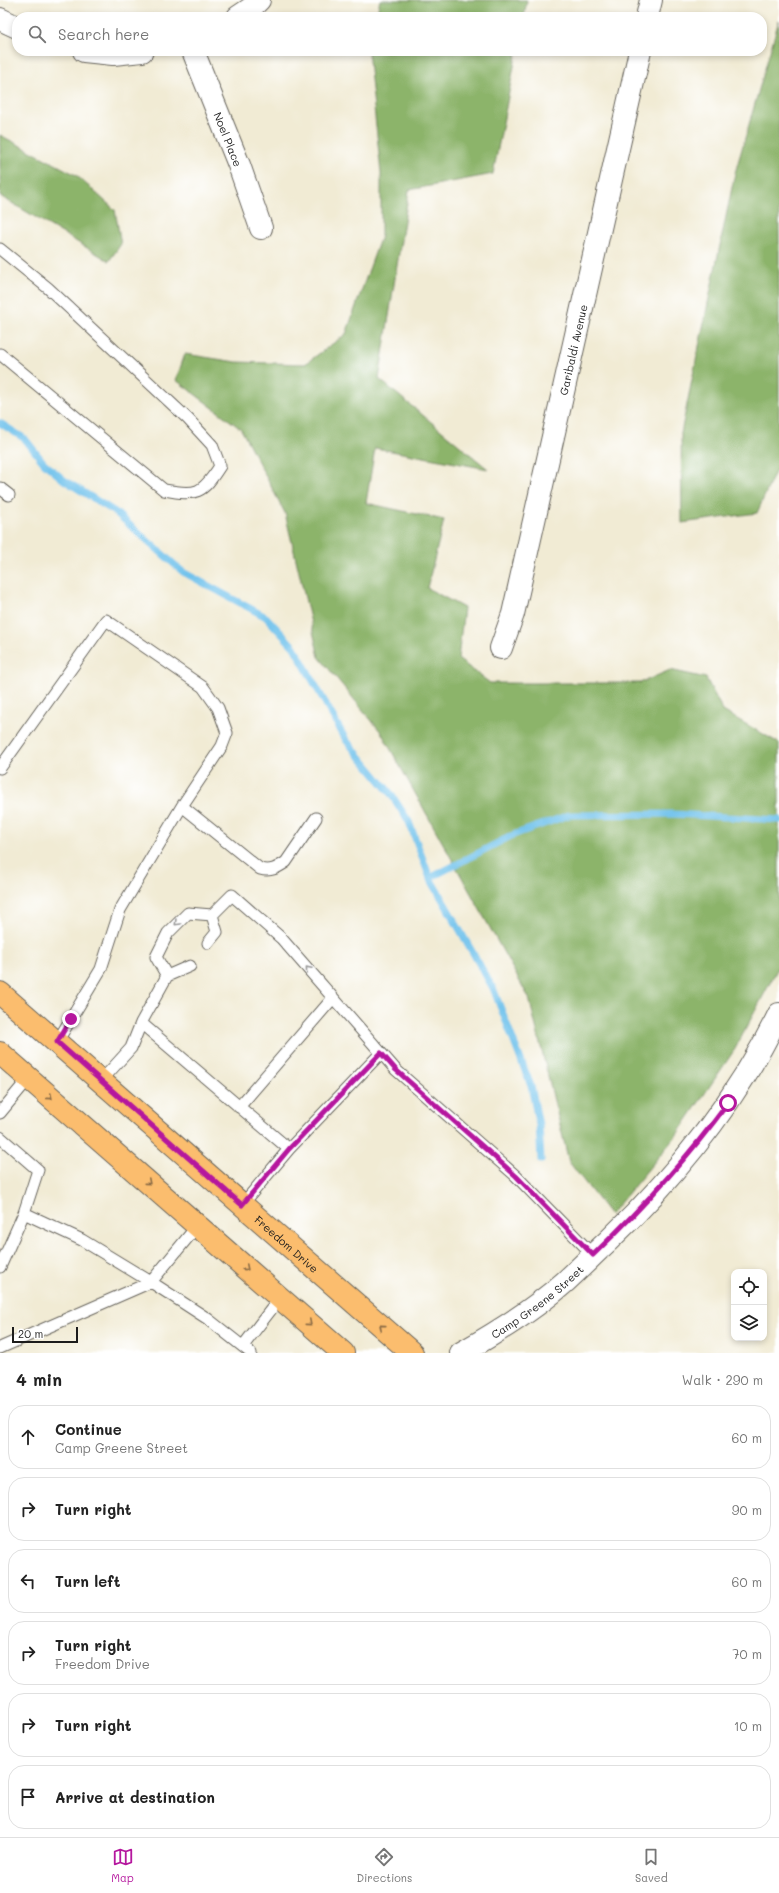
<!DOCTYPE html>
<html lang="en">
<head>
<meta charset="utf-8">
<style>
	body { margin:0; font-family:Mali,sans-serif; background:#f2f2f2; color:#222 }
	.controls { position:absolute; right:12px; bottom:12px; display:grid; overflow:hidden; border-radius:8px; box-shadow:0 2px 6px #0003 }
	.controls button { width:36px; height:36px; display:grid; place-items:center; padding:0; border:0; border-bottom:1px solid #e0e0e0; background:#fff; color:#222; font:20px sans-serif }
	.scale { position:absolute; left:12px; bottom:10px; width:66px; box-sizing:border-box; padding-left:4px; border:2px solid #1c1c1c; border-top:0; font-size:11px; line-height:14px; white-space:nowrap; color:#1c1c1c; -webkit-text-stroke:3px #fff; paint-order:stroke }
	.stop { position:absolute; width:12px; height:12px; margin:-9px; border:3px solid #b5179e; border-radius:50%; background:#fff }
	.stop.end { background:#b5179e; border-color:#fff; box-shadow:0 1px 4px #0008 }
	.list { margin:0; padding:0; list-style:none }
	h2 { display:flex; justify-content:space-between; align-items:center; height:52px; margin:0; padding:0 16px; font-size:17px }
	h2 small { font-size:13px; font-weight:400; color:#767676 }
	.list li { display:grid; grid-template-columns:26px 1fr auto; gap:12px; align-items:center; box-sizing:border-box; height:64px; margin:0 8px 8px; padding:0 8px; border:1px solid #e0e0e0; border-radius:16px }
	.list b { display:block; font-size:15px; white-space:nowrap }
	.list p { margin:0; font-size:13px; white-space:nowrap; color:#767676 }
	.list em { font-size:13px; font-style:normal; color:#767676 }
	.icon { flex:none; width:22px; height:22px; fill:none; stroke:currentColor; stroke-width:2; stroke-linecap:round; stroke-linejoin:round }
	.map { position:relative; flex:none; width:779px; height:1353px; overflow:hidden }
	.search { position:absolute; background:#fff; box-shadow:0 2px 6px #0003; left:12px; right:12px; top:12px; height:44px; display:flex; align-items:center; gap:10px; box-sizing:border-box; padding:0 14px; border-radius:16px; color:#767676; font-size:15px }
	.sheet { height:484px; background:#fff }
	nav { display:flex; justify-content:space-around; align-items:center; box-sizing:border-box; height:56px; border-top:1px solid #e0e0e0; background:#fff; font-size:11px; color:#767676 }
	nav a { display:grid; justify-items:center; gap:2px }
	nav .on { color:#b5179e }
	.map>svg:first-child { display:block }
	.forest { fill:#8cb46a; stroke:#546843 }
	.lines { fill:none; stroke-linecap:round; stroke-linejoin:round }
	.stream { stroke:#71c2ec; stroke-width:7 }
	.service-casing { stroke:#67645c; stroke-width:13 }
	.minor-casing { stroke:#67645c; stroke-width:24 }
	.primary-casing { stroke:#67645c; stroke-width:24 }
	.service { stroke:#fff; stroke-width:11 }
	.minor { stroke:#fff; stroke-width:22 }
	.primary { stroke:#fbbd6e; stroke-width:22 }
	.oneway { stroke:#999 }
	.oneway2 { stroke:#8c6c45 }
	.route { stroke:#b5179e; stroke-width:5 }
	.labels { text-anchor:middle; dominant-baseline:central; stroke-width:3; stroke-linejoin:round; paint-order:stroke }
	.street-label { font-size:11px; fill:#1c1c1c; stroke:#fff }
</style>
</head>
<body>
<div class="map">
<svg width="779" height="1353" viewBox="0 0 779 1353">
	<rect width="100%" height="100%" fill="#fff"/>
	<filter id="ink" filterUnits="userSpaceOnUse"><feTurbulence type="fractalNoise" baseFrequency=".025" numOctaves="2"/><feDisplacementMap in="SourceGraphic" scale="8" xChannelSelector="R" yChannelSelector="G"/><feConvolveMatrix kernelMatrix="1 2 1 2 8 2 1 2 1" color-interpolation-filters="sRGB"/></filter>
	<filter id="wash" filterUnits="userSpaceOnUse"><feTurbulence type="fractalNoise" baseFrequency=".012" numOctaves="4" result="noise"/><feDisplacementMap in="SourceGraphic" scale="16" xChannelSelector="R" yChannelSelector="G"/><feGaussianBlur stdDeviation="0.9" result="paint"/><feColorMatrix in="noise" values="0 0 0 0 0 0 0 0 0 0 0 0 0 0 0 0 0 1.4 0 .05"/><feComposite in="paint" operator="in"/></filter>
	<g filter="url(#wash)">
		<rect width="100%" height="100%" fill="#f1ebd4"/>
		<path class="forest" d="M380,0h147l-3,17h-148z
			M779,20v450h-3l-19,43 -75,10 -1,-90 54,-260z
			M368,51h149l-24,123 -84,16 -30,189 109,90 -113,-21 -9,55 78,17 -17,68 37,20 -6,51 32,24h150l30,-13 36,8 17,33 56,32v223l-44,83 -59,87 -66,79 -41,-53 -40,-164 -148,-266 -62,-75 -34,-144 -44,-84 -65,-49 9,-26 51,8 69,2 41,-30 35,-98v-63z
			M0,135l76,40 39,35 6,34 -12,17 -109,-65z"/>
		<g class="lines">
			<path class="stream" d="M0,423l25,16 19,24 20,17 51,32 68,60 83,45 28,30 52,93 45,54 18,28 21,56 63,110 38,98 8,39 2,35
				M430,878l83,-43 56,-20 104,-1 106,6"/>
		</g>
	</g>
	<g filter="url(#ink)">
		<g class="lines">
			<g class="service-casing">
				<path id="service" d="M0,249l48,39 140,131 24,26 8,21c-18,28 -23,30 -56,24l-164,-136
					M0,488l9,7
					M0,768l106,-148 97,67 15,21 9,25 -5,13 -40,60 -62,104 -19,59 -44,73
					M182,806l78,63c11,3 17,-1 26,-7l30,-44
					M208,943l9,-11 -5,-17
					M167,976l23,-10
					M141,1023l148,126 92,-96
					M101,1081l30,-33 10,-25 26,-47 -11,-19 12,-24 20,-20 24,2 20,-20 49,43 115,132 120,106 77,79
					M239,1107l94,-109
					M0,1113l29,-35
					M0,1137l38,33 -14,43 -24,54
					M242,1205l47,-56
					M24,1213l58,27 69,42 47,-57
					M243,1346l37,-48
					M0,1348l151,-66 57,37 43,34"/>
			</g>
			<g class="minor-casing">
				<g id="minor">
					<path d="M238,17l12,-8 9,-9"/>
					<path d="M647,17l4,-17"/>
					<path d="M0,19l17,8"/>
					<path d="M84,51l29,3 29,-3"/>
					<path id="s1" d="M193,51l46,114 22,63"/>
					<path id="s2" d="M501,648l12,-34 127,-563"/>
					<path id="s3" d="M461,1353c37,-21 74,-44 105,-72 14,-13 28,-27 42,-40 69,-66 129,-141 171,-227"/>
				</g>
			</g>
			<g class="primary-casing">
				<g id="primary">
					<path id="s4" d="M0,993l412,360"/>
					<path d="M0,1053l343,300"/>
				</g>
			</g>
			<use href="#service" class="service"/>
			<use href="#minor" class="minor"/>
			<use href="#primary" class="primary"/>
		</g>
		<defs><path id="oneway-chevron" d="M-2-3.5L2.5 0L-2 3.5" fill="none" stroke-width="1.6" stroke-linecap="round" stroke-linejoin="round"/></defs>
		<g class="oneway">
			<use href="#oneway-chevron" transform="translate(177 923) rotate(135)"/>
			<use href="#oneway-chevron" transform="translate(308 969) rotate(-131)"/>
		</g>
		<g class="oneway2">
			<use href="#oneway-chevron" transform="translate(50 1097) rotate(41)"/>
			<use href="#oneway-chevron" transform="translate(148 1182) rotate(41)"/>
			<use href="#oneway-chevron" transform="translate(246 1268) rotate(41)"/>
			<use href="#oneway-chevron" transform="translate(309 1323) rotate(41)"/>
			<use href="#oneway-chevron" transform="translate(382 1327) rotate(-139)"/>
		</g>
	</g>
	<g class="lines" filter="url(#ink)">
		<path class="route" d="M71,1019l-14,23 185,163 47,-56 92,-96 15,17 120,106 77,79c50,-48 94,-96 135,-152"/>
	</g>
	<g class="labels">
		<g class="street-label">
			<text stroke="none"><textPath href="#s1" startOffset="95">Noel Place</textPath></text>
			<text stroke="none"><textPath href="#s2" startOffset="307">Garibaldi Avenue</textPath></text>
			<text stroke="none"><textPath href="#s4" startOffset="381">Freedom Drive</textPath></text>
			<text stroke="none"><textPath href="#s3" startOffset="92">Camp Greene Street</textPath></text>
		</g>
	</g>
</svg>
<div class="controls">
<button><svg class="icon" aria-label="locate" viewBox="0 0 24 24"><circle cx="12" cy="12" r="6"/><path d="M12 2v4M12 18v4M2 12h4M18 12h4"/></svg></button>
<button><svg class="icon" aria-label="layers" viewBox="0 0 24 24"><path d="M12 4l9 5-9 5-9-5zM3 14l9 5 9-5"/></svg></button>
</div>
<div class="scale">20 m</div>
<div class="stop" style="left:728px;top:1103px"></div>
<div class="stop end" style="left:71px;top:1019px"></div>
<div class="search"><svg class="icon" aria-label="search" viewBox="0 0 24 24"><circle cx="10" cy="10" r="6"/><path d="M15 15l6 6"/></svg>Search here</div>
</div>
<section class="sheet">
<h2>4 min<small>Walk · 290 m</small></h2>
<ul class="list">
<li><svg class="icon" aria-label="ahead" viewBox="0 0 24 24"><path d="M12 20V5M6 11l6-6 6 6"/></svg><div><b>Continue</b><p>Camp Greene Street</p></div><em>60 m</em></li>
<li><svg class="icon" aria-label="right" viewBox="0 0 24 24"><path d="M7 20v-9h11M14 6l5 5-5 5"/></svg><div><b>Turn right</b></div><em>90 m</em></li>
<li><svg class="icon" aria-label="left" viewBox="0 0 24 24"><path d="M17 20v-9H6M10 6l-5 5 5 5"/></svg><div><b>Turn left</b></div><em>60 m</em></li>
<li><svg class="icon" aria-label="right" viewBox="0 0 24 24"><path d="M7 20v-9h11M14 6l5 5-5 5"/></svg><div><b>Turn right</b><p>Freedom Drive</p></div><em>70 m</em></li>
<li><svg class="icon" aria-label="right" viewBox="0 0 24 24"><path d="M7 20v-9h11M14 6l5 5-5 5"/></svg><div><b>Turn right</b></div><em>10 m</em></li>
<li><svg class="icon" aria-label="arrive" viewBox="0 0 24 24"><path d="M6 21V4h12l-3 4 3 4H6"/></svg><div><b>Arrive at destination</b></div></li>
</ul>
</section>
<nav>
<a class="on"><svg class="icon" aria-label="map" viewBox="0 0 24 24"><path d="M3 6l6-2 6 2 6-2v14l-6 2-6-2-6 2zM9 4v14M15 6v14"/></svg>Map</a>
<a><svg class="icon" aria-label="directions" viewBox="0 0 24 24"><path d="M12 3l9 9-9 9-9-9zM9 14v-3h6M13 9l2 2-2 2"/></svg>Directions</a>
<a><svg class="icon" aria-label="saved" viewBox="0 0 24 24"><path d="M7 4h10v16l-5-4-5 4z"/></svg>Saved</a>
</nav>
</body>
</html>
